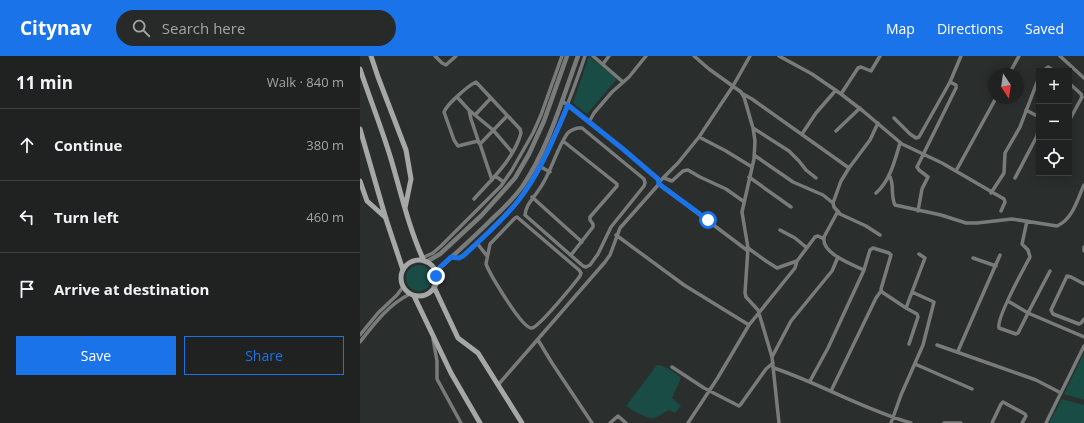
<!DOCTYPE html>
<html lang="en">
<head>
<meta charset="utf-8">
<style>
	body { margin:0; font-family:"Open Sans",sans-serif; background:#282a2a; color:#f1f3f6 }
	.controls { position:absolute; right:12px; top:12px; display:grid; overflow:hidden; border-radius:0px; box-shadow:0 2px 10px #0003 }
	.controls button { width:36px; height:36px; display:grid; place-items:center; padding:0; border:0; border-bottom:1px solid #3d3f40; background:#202222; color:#f1f3f6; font:20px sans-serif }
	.compass { position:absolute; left:628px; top:12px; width:36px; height:36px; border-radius:50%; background:#202222; box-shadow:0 2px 10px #0003; rotate:167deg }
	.stop { position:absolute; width:12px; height:12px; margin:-9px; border:3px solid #1a73e8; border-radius:50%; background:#fff }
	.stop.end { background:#1a73e8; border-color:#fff; box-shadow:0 1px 4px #0008 }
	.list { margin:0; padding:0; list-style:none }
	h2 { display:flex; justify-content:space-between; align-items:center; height:52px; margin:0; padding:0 16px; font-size:17px }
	h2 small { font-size:13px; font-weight:400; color:#a2a4a5 }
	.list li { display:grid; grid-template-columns:26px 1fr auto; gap:12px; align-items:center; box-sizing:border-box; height:72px; padding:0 16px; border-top:1px solid #3d3f40 }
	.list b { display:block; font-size:15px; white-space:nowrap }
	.list em { font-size:13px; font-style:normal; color:#a2a4a5 }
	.actions { display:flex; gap:8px; padding:12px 16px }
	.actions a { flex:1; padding:9px 0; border:1px solid #1a73e8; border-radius:0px; text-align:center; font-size:14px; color:#1a73e8 }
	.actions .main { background:#1a73e8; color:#fff }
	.icon { flex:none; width:22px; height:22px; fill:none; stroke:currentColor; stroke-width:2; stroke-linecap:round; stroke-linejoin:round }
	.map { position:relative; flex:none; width:724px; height:367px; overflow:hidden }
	header { display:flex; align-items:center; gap:24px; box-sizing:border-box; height:56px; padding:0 20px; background:#1a73e8; color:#fff }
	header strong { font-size:19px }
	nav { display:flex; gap:22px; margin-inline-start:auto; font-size:14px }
	.search { width:280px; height:36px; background:#282a2a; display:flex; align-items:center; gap:10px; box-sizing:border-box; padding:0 14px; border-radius:22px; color:#a2a4a5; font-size:15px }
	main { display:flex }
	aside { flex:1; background:#202222 }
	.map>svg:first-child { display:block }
	.green { fill:#184c44 }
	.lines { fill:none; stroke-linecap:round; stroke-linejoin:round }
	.minor { stroke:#797b7b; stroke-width:3.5 }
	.tertiary { stroke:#797b7b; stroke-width:4.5 }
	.secondary { stroke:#a5a8a7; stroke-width:5 }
	.route { stroke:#1a73e8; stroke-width:5 }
</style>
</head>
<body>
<header>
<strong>Citynav</strong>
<div class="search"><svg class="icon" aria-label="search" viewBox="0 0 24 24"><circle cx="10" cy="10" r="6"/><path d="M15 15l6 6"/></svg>Search here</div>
<nav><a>Map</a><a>Directions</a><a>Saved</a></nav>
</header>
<main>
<aside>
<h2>11 min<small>Walk · 840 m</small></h2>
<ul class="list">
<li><svg class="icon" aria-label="ahead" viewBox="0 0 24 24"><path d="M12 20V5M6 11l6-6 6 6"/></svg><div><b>Continue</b></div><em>380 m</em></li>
<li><svg class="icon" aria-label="left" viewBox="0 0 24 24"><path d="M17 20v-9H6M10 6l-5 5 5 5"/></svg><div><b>Turn left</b></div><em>460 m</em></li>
<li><svg class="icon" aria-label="arrive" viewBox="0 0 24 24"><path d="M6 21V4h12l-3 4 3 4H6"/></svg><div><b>Arrive at destination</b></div></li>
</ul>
<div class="actions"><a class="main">Save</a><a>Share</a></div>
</aside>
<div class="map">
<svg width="724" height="367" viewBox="0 0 724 367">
	<rect width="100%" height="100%" fill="#2a2e2d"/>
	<path class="green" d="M229,0l28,23 -30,35 -14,-11z
		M46 222a13 13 0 1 1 26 0a13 13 0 1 1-26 0Z
		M724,297v47l-20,-6z
		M297,309c10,1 17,7 24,13l-9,20 9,8 -6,7 -6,-3c-5,2 -10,7 -15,8 -7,1 -22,-8 -28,-12z
		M702,343l22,6v18h-35z"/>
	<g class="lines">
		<path class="minor" d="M75,0l7,7 4,2 10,-9
			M233,0l30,26
			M334,0l15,13 32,23 3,5 9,31 2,13 -1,18 -12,53 6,36 -3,45 1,4 12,13 14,47 7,66
			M419,0l33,18 29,20 22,17 39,33 40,19 62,36 1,3 -4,9
			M700,0l24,22
			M243,8l6,-8
			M683,15l5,-4 7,4
			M649,18l10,-18
			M709,27l12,11 1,3 -13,24
			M383,38l9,5 97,69
			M481,38l17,-26 3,-1 10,4 9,-15
			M97,41l12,13 24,20 19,22
			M109,54l2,9 8,24
			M666,54l13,7
			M115,59l16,-17
			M534,62l16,16 6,4 3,-1 31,-55 11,-26
			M229,66l5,-9 18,-21 17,-15 17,-21
			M518,67l-8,17 -21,28 -8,13 -8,22 1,4 6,7 26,12 14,9
			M218,72h4l62,51 1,4 -1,3 -33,41 -13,27 -8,11 -4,2 -3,-1 -58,-51c1,-10 7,-15 13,-24 13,-17 17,-39 29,-57 3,-4 7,-5 11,-6z
			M393,72l36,23 10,10 7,9 10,8
			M476,75l24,-23
			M442,78l14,-21 20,-23
			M339,81l27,14 26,16
			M203,85l54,43v2l-27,31v3l3,4v3l-22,28
			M394,99l39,27 30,13 10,8
			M179,110l11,6
			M596,115l40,-73
			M529,119c6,9 1,20 6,30l46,10 25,8h11l35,-4 45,7c16,-7 20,-26 27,-41
			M135,120l9,6
			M389,121l42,30
			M304,122l8,3 11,-10 5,-1 12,7 26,12 17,12
			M655,122l22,-42 2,-11
			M132,124l-12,-36 27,-28
			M299,126l19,-19 21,-26 34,-51 17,-30
			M299,128l89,67
			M516,137c14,-12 19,-33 24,-50
			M631,137l13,-20 1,-20 15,-26 19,-50
			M172,141l50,45
			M114,143c17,-19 40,-40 47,-66l-1,-4 -44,-47c-7,3 -29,22 -32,30l10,28 4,6 20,-5
			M478,155l-14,26c-3,16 27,27 40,33
			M558,155l4,-22 6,-12 -9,-7 -2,-3 39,-79v-3l-6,-3
			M157,161l62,53 2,3 -1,3c-6,8 -41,51 -48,52 -10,1 -42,-54 -46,-64l4,-20 25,-26z
			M667,165l-5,23 6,6 2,7c-6,11 -34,62 -31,71l17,6 2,-1 10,-20 22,-42
			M420,174l15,8 12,10
			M256,179l68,50 65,40 -32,54 -29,44
			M117,187l10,13
			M724,191v4
			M388,192l18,13 11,7 20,-7
			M91,201l8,1 4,-2c19,-17 38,-35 54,-54 8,-10 15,-22 21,-34 20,-36 34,-73 47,-112
			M62,202l11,-5 8,-7 60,-60 11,-16 21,-37 8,-18 21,-59
			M613,202l23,8
			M724,228l-13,-7 -4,-1 -16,34 2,4 26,10 2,-1 3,-4
			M552,236l13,-34 -6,-4
			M648,245l20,12 56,24
			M389,269l46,-57 2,-7 18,-24 3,-1 6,3
			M0,279l18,-22 19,-18 6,-8
			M73,283l4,22v18l24,44
			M178,284l14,23 40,60
			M0,286c14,-18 29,-38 50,-48
			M577,289l99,35 25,13
			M598,295l42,-96
			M412,301l19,-36 41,-50 6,-14
			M555,308l57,25
			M312,311l32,21 35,18 2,-2 25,-35 7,-6
			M414,312c47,16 89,41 137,55
			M450,325l18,-33 36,-78 6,-20 3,-2 16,5 2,2 -10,34 1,3 24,16 11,6 1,3 -9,27
			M138,329l107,-123 5,-7 10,-27 39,-44 -1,-5 -35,-30 -61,-48
			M471,335l45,-93 5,-7
			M250,367l8,-7 8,7
			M531,367l10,-28 22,-50 11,-43 -22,-10 -6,16
			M584,367h17
			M632,367l9,-19 2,-2 22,12 1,2 -4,7
			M686,367l38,-77"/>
		<path class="tertiary" d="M66,206l14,-8 41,-38 34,-38 14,-24 15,-33 23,-65
			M75,216c19,-17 38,-34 56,-52 11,-10 22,-21 31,-33 27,-40 40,-87 56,-131"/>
		<path class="secondary" d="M11,0l7,21 28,73 5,29 -6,29
			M0,13c10,30 22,60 31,90 10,34 18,70 33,102
			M0,73l26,90 17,51
			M0,125l7,20 19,17
			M41 222a18 18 0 1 1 36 0a18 18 0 1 1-36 0Z
			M74,231l24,51 20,15 44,70
			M54,240l37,77 29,50"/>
	</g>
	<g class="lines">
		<path class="route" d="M76,220l-1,-4 16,-15 8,1 4,-2c19,-17 39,-35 55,-55 22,-28 36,-63 50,-96l55,44 35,30 1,5 49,36"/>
	</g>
</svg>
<div class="controls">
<button>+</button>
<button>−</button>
<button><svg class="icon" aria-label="locate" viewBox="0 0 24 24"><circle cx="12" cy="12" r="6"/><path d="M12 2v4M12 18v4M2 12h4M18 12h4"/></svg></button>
</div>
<svg class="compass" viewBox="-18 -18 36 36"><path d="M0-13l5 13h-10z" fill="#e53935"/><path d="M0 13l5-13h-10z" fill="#a2a4a5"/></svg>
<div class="stop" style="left:348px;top:164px"></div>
<div class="stop end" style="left:76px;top:220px"></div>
</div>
</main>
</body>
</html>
